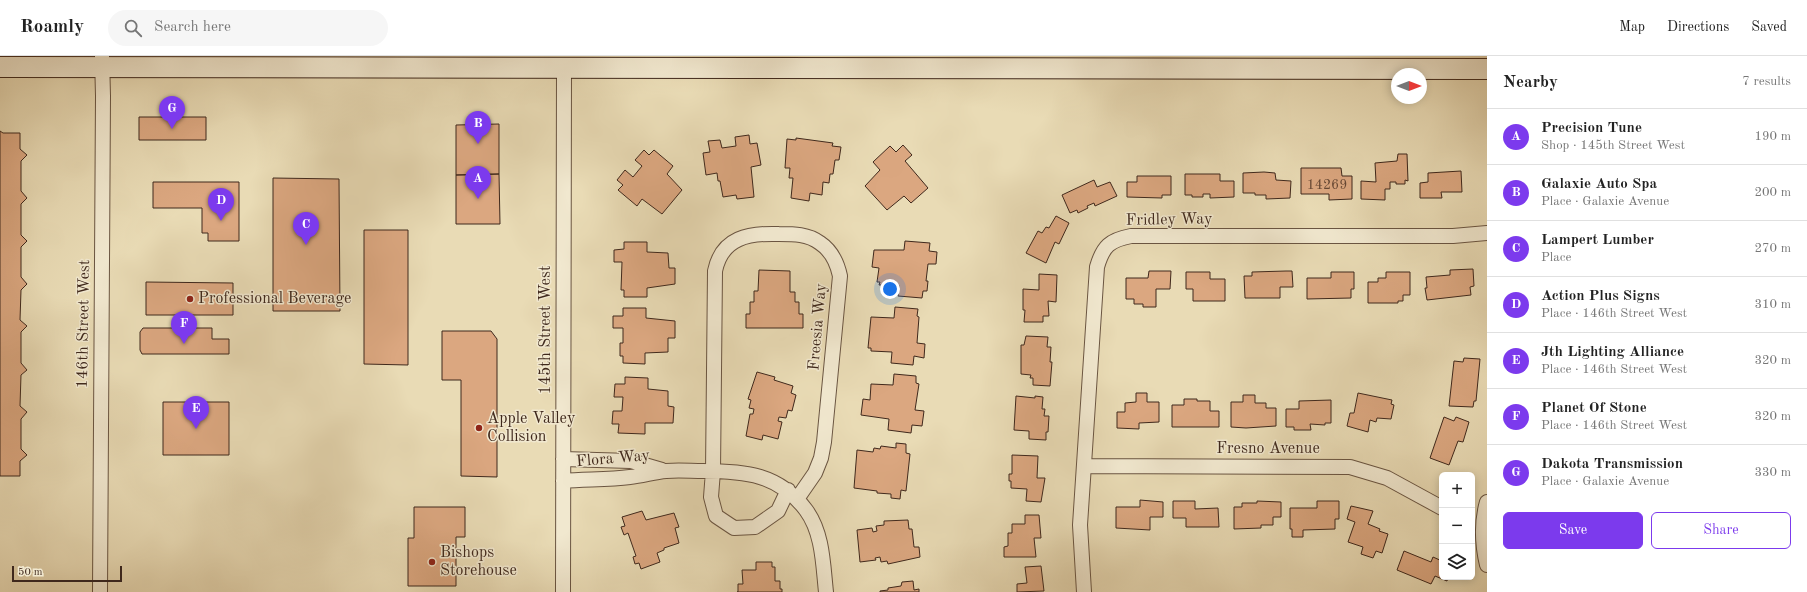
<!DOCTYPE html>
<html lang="en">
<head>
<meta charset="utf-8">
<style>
	body { margin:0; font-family:"Old Standard TT",serif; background:#f6f6f6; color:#222 }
	.controls { position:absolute; right:12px; bottom:12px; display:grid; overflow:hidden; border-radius:6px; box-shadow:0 2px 10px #0003 }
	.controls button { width:36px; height:36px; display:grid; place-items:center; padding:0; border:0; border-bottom:1px solid #e0e0e0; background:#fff; color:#222; font:20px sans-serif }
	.compass { position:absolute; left:1391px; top:12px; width:36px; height:36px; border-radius:50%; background:#fff; box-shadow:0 2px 10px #0003; rotate:90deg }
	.scale { position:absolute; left:12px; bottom:10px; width:110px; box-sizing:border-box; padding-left:4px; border:2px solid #3f281c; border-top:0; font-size:11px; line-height:14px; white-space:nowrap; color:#3f281c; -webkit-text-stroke:3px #f1e8cf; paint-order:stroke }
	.you { position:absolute; left:890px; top:233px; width:14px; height:14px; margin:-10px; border:3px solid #fff; border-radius:50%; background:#1a73e8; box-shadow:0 0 0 6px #1a73e833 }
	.badge { display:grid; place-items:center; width:26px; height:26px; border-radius:50%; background:#7c3aed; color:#fff; font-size:13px; font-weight:700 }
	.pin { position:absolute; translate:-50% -33px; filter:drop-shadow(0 1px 2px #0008) }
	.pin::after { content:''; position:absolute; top:21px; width:14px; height:12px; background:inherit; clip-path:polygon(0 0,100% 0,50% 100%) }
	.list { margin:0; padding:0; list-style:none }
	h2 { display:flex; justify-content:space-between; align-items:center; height:52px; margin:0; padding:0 16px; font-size:17px }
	h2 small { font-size:13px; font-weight:400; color:#767676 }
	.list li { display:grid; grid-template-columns:26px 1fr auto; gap:12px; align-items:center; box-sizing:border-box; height:56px; padding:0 16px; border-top:1px solid #e0e0e0 }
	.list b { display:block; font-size:15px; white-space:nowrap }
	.list p { margin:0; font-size:13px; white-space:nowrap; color:#767676 }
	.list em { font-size:13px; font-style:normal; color:#767676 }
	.actions { display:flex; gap:8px; padding:12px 16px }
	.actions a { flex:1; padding:9px 0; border:1px solid #7c3aed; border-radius:6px; text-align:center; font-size:14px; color:#7c3aed }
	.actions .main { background:#7c3aed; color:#fff }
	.icon { flex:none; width:22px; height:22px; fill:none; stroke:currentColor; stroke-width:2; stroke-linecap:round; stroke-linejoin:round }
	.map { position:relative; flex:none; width:1487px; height:536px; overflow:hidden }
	header { display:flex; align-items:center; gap:24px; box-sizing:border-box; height:56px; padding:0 20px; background:#fff; border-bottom:1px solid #e0e0e0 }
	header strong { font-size:19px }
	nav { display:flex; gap:22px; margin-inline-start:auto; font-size:14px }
	.search { width:280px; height:36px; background:#f6f6f6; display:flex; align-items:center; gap:10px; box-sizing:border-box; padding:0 14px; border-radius:22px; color:#767676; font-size:15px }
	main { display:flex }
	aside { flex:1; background:#fff }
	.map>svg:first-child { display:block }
	.building { fill:#dba780; stroke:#3f281c }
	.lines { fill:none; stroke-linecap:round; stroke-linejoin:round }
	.street-casing { stroke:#6a5542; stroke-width:16 }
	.secondary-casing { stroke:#3f281c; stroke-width:22 }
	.street { stroke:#f1e8cf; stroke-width:14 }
	.secondary { stroke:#f1e8cf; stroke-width:20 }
	.poi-dot { fill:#8f2418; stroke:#f1e8cf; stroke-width:1.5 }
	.labels { text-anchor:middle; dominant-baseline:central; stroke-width:3; stroke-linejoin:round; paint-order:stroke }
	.number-label { font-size:14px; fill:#664835 }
	.street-label { font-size:16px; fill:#3f281c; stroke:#f1e8cf }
	.poi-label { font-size:16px; fill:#3f281c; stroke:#f1e8cf; text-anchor:start }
</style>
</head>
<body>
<header>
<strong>Roamly</strong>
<div class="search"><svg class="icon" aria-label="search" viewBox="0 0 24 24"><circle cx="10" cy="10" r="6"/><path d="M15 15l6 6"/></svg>Search here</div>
<nav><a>Map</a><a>Directions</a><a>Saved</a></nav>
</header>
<main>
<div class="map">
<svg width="1487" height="536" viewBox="0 0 1487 536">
	<rect width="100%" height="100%" fill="#e9dbb5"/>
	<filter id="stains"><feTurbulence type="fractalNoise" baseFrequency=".005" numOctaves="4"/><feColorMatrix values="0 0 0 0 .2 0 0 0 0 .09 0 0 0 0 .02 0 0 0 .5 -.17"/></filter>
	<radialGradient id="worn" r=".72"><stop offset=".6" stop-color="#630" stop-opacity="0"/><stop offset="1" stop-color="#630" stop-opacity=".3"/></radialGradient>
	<path class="building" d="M139,61h67v23h-67z
		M499,68v50l-43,1v-50z
		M0,75l3,2h17v16l7,6 -6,6v30l6,7 -6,6v31l6,6 -6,6v30l6,7 -6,6 -1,30 7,6 -6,6v31l6,7 -6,5 -1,31 7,6 -6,7v30l6,6 -7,6v15h-20z
		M749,79l1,9 7,-1 4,22 -10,2 3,30 -17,2 -1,-4 -13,2 -3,-16h-2l-1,-8 -11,2 -3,-22 7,-1 -2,-11 12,-1 2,8 14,-2 -1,-9z
		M796,82l37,5 -1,3 9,1 -2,13h-4l-2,14h-3l-1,9 -6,-1 -1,13 -12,-2 -1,8 -18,-3 2,-20h-4l1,-10h-5l2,-29 9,1z
		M903,89l9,10 -7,6 23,27 -17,15 -7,-7 -17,14 -22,-24 15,-16 -7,-8 17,-16 6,6z
		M644,94l5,5 5,-5 19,16 -6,8 15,16 -20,24 -20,-15 -5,7 -19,-16 5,-5 -6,-5 8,-10 8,7 9,-11 -7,-6z
		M1398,98h9l1,27 -3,-1v4h-9v-2h-6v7h-5v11l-24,-1v-18l15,1 -1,-19 22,-2z
		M1301,112h40l1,8h10v23l-23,1v-6h-28z
		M1461,115l1,21h-21l1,6h-22v-15l8,-1v-9z
		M1264,116l11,1 1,7 15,1 -1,17 -24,1v-4h-11v-2h-12v-20z
		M499,118l1,50h-44v-49z
		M1185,118h35v7h14v16l-24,1v-4h-7v3h-11v-2h-7z
		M1137,120h34v19h-9v3l-35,-1v-15h10z
		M273,122l66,1 1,132h-67z
		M1094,124l3,7 13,-5 7,14 -22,10 -1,-3 -7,3 1,2 -10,5 -1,-3 -7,3 -8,-18z
		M153,126h86v59h-31v-8h-6v-25h-49z
		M1056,160l13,7 -10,21 -4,-2 -9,21 -20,-10 12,-22 4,2 4,-6 3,1z
		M364,174h44v135l-44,-1z
		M905,185l25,2 -1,8 8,1 -1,12h-8l-2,17h2l-1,10h-4l-1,7 -24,-2 1,-11h-20l1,-3h-3l2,-14 -7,-1 2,-17h30z
		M624,186h23v10l21,1 1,15h6v16l-28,4v9h-23v-7h-3l1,-28h-8v-12l10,-1z
		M1473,213l1,17 -4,1 1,8 -44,5 -2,-12h2l-1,-11 24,-2v-5z
		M759,214l31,1v21h5v10h4v12h4v14h-57v-14h4v-12h4v-11h4z
		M1149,215h22l-1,18h-14v18h-13v-3h-9v-5h-8v-21h22z
		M1286,215h6l1,16h-13v11h-35l-1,-22h8v-4z
		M1186,216h24v7h15v22h-32v-12h-7z
		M1331,216h23v17h-3v9l-44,1v-21h24z
		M1386,216h24v23h-7v6h-5v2h-30v-21h10v-4h8z
		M1039,218l18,1 -1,27 -8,-1 1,15h-6v6h-19l1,-12h-2v-21l16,1z
		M146,226l87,1v32h-87z
		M895,251l23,2 -1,7 2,1 -2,26 8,1 -1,14 -10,-2 -1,9 -22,-2 1,-11 -21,-1v-3h-3l3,-31 23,1z
		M623,252h23v10l29,3v17h-7v14l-23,1v11l-22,-1v-7h-3v-13h3v-15h-10v-12h10z
		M143,272h69v11h17v15h-87l-2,-4v-18z
		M442,275h49l6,8v138l-36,-1v-96h-19z
		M1026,280l22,1 -1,10h4l-1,15h2l-2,24 -17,-1v-7h-3l1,-3 -10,-1v-29h3z
		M1464,302l16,1 -4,42h-2l-1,6 -24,-1 5,-45 9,1z
		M757,316l18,5 -1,3 19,6 -2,7 5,2 -4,16 -4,-1 -2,8 -7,-1 -1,4 4,1 -4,17 -15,-4 -1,5 -16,-4 4,-22h3l1,-5 -5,-1 2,-8 -3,-1z
		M894,318l22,2v7l3,1 -4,26 9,1 -2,15 -10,-1 -1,8 -23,-3 1,-11 -28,-4 2,-16 7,1 1,-16 22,1z
		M625,321l23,1v11l20,2v15l6,1 -1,16h-28v11l-27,-1 1,-9h-7l1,-13h9l1,-14h-9l1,-13h10z
		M1136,337h11v9h12v20l-20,1v6l-22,-1v-16h8v-9l11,-1z
		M1358,337l34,7 -1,4 3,1 -3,14 -14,-1 -1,4 -6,-2 -2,12 -21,-6 3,-13h4z
		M1243,339h12v8h11v5h10v18l-30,2 -15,-1v-25h12z
		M1016,340l19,2v-2l8,1 -1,12h3l-1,7h5l-1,16h-2v8l-17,-1v-8l-15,-1z
		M1184,343h13v2h13v10h9v16h-47v-22h12z
		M1331,344v23h-6v2l-15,-1 1,6h-17v-3h-8v-18h13v-8z
		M163,346h66v53h-66z
		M1444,361l10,4 2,-4 13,5 -6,20 -5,-1 -9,24 -19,-7z
		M896,387l10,1v9l4,1 -4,37 -5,-1 -1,9 -9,-1v-4l-14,-1v-2l-23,-3 3,-38 16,2 1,-4 6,1 1,-3 15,2z
		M1012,399l26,1 -1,22h8l-4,24 -15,-1 1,-12 -16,-1v-7h-2v-7h3z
		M1140,444l23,2v15h-13v13l-34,-2v-21h24z
		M1173,445h22v8l23,-1 1,19h-33v-9h-13z
		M1257,445l24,1v15h-8v8h-12v3l-27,1v-22h8v-4h15z
		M1317,445h22v18h-4v10l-32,1v7h-11v-8h-2v-21h27z
		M1351,450l22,5 -5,13 12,5 -1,2 9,3 -6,19 -6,-2 -3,7 -12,-4 2,-7 -15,-5 7,-20 -8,-3z
		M414,451h51v30h-9v49h-48v-48h6z
		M642,455l4,9 28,-7 5,14 -4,1 4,15 -15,5v2l-7,3 3,9 -19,7 -2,-6 -4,1 -2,-7 3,-1 -8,-23 -4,2 -3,-8 4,-1 -3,-9z
		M1025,459h14l2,23h-7l2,19h-32v-10l4,-1v-13h4v-9h13z
		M908,464l1,9h3l2,18h5l1,10 -32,7 -1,-3 -6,1 -1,-5 -5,1 1,2 -16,2 -3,-32 15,-2 1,4 4,-1 -1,-5 8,-1v-4z
		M1404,495l27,11 2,-5 9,4v16h6l-1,4 -12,-5 -4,8 -34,-14z
		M756,506h16v5h3v14h5v8h2v3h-45h1v-8h5l-1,-14h14z
		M1041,510l3,25 -27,1v-8l10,-1 -2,-16z
		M913,525l1,9 5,-1v3h-39v-1l8,-1v-2l13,-2 1,-4z"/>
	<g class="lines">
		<g class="street-casing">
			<path id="street" d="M563,403l68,2 31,9
				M1084,410l266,1 37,11 55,30
				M563,425c22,-2 45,-1 67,-4 12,-1 24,-5 36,-6 12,-1 25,0 37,0 42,0 76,3 103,39 17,23 17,55 20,82
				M788,434l-10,21 -23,16 -21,1 -18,-12 -5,-19 2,-26 2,-200c7,-34 34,-38 64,-37 15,0 29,0 41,9 12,8 17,19 20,33l-16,166 -3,16 -6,15 -18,26
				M1487,446c-6,21 -5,42 0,63
				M100,536l3,-496 -1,-40
				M563,536l1,-524
				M1084,536l-4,-67 17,-258c6,-21 13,-27 34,-31h322l34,-3"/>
		</g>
		<g class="secondary-casing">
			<path id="secondary" d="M0,11l1487,2"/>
		</g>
		<use href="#street" class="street"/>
		<use href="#secondary" class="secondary"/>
	</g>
	<g class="poi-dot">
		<circle cx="190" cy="243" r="4"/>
		<circle cx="479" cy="372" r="4"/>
		<circle cx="432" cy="506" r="4"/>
	</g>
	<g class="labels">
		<g class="number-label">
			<text x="1327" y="129">14269</text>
		</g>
		<g class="street-label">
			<text transform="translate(1169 164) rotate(-1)">Fridley Way</text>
			<text transform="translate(84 268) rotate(-89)">146th Street West</text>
			<text transform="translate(818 271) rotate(-85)">Freesia Way</text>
			<text transform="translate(546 274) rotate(-90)">145th Street West</text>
			<text x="1268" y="393">Fresno Avenue</text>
			<text transform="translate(613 403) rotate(-5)">Flora Way</text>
		</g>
		<g class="poi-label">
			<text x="198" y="243">Professional Beverage</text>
			<text x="487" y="363">Apple Valley<tspan x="487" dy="18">Collision</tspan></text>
			<text x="440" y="497">Bishops<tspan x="440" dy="18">Storehouse</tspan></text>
		</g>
	</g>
	<rect width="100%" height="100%" filter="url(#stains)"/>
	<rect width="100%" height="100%" fill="url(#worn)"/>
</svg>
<div class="controls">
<button>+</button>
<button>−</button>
<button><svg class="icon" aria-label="layers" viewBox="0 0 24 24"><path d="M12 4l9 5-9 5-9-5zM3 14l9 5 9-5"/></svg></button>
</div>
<svg class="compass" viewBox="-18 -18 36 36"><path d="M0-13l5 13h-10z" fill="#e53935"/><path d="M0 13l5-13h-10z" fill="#767676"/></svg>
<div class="scale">50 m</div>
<div class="you"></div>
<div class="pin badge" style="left:478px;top:143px">A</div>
<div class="pin badge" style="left:478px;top:88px">B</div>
<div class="pin badge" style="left:306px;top:189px">C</div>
<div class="pin badge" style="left:221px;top:165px">D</div>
<div class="pin badge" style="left:196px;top:373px">E</div>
<div class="pin badge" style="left:184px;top:288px">F</div>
<div class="pin badge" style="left:172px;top:73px">G</div>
</div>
<aside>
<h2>Nearby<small>7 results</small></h2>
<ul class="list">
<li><span class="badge">A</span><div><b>Precision Tune</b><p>Shop · 145th Street West</p></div><em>190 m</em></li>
<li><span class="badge">B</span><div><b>Galaxie Auto Spa</b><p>Place · Galaxie Avenue</p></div><em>200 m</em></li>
<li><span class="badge">C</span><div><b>Lampert Lumber</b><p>Place</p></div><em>270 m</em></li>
<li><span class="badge">D</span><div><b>Action Plus Signs</b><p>Place · 146th Street West</p></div><em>310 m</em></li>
<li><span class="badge">E</span><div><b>Jth Lighting Alliance</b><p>Place · 146th Street West</p></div><em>320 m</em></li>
<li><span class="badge">F</span><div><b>Planet Of Stone</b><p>Place · 146th Street West</p></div><em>320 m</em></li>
<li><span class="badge">G</span><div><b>Dakota Transmission</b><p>Place · Galaxie Avenue</p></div><em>330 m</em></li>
</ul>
<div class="actions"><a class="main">Save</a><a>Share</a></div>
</aside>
</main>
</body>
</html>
